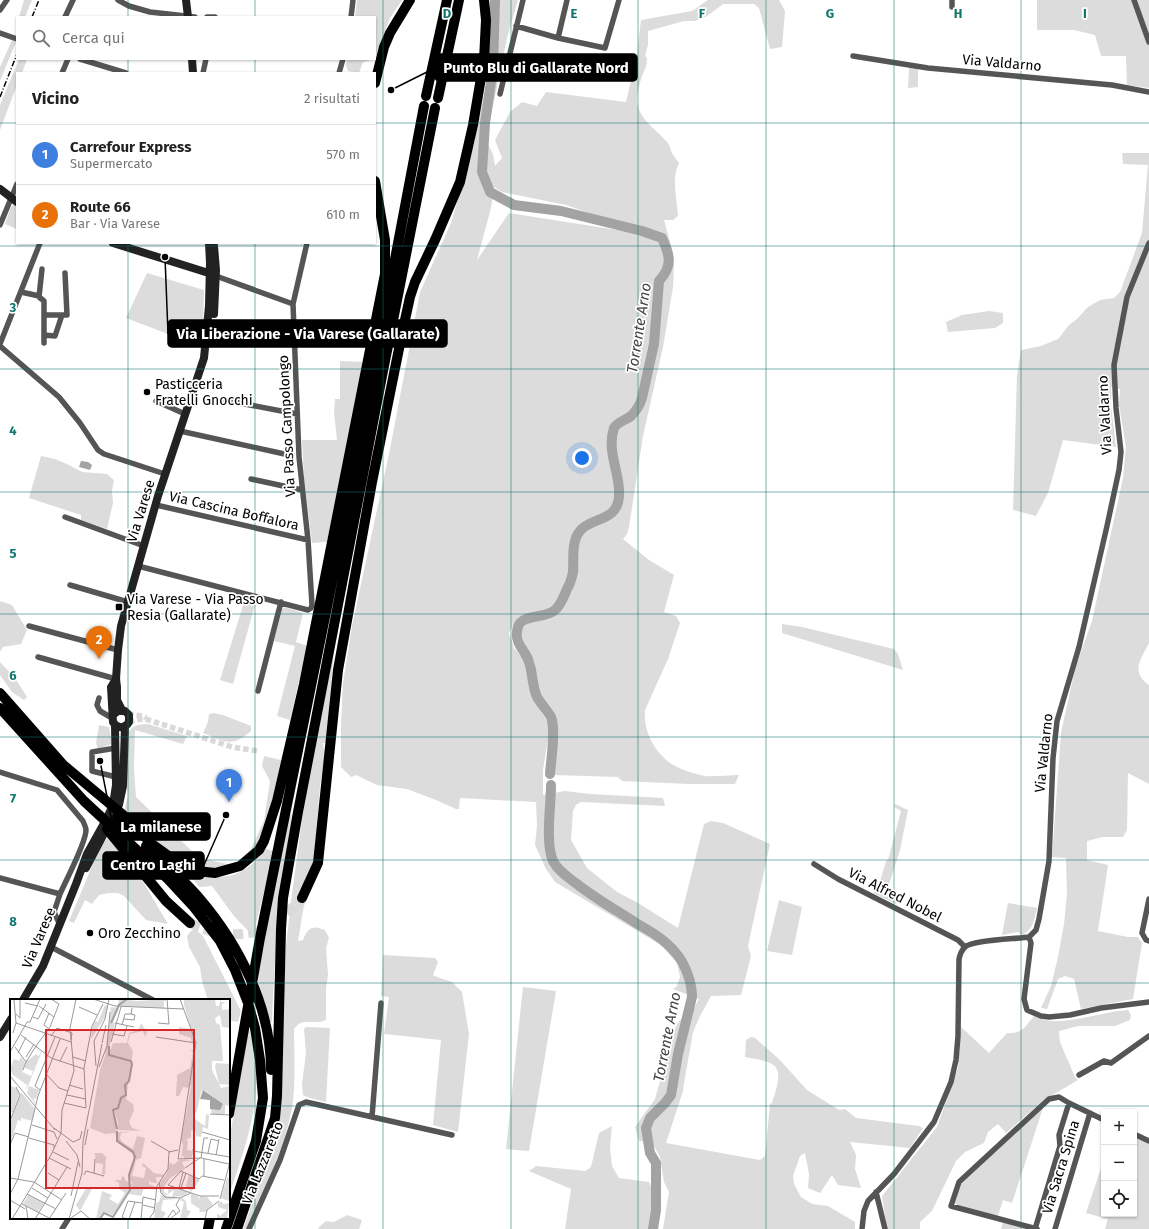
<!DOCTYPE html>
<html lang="it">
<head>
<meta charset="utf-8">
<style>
	body { margin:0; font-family:"Fira Sans",sans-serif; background:#f2f2f2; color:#222 }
	.controls { position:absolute; right:12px; bottom:12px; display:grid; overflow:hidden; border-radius:0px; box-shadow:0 1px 3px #0004 }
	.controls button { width:36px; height:36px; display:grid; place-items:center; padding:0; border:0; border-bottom:1px solid #e0e0e0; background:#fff; color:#222; font:20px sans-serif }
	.you { position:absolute; left:582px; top:458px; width:14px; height:14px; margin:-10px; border:3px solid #fff; border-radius:50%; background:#1a73e8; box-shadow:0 0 0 6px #1a73e833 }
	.badge { display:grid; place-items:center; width:26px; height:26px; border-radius:50%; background:#7c3aed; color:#fff; font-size:13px; font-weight:700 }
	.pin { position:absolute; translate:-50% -33px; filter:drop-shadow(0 1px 2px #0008) }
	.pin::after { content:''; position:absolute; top:21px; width:14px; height:12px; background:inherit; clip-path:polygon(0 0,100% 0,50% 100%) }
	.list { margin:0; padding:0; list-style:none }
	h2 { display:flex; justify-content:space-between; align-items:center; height:52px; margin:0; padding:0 16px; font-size:17px }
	h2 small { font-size:13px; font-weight:400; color:#767676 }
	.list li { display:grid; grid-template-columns:26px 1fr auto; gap:12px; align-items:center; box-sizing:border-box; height:60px; padding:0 16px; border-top:1px solid #e0e0e0 }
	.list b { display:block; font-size:15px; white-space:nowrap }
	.list p { margin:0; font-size:13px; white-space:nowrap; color:#767676 }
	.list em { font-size:13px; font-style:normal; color:#767676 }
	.icon { flex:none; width:22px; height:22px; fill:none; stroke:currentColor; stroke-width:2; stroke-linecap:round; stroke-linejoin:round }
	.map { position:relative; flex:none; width:1149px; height:1229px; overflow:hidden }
	.search { position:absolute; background:#fff; box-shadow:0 1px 3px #0004; left:16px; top:16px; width:360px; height:44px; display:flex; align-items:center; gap:10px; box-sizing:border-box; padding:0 14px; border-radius:0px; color:#767676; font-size:15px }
	.panel { position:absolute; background:#fff; box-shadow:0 1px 3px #0004; left:16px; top:72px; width:360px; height:172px; border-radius:0px }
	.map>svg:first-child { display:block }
	.green { fill:#dcdcdc; fill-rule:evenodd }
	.water { fill:#a3a3a3 }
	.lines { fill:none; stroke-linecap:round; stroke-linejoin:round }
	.river { stroke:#a3a3a3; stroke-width:10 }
	.street-tunnel { stroke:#d9d9d9; stroke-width:5.5; stroke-dasharray:5.5 3; stroke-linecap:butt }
	.highway-tunnel { stroke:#d9d9d9; stroke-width:10; stroke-dasharray:10 5; stroke-linecap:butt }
	.street { stroke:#555; stroke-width:5.5 }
	.secondary { stroke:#222; stroke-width:8 }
	.highway { stroke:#000; stroke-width:10 }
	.rail { stroke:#000; stroke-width:1.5; stroke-dasharray:6 2 1 2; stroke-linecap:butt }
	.grid { fill:none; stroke:#0f766e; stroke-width:1; stroke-opacity:0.55 }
	.poi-dot { fill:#000; stroke:#fff; stroke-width:1.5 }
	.labels { text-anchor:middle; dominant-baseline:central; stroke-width:3.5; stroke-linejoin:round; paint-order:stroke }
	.street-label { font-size:14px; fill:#000; stroke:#fff }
	.poi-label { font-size:14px; fill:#000; stroke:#fff; text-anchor:start }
	.water-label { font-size:15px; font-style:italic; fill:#444; stroke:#fff }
	.inset-river { fill:none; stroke:#a3a3a3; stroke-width:2 }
	.inset-road { fill:none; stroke:#999; stroke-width:1 }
	.view { fill:#d62828; fill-opacity:0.15; stroke:#d62828; stroke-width:2 }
	.inset-edge { fill:none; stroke:#000; stroke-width:2 }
	.grid-label { font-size:13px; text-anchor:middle; font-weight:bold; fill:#0f766e; stroke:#fff; stroke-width:3.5; stroke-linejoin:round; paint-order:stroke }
	.leader { fill:none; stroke:#000; stroke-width:1.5 }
	.callout-dot { fill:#000; stroke:#fff; stroke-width:1.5 }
	.callout { fill:#000; stroke:#000; stroke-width:1.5 }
	.callout-label { font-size:15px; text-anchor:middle; font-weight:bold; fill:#fff }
</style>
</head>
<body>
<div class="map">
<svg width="1149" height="1229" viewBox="0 0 1149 1229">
	<rect width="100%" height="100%" fill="#fff"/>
	<path class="green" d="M24,0h8l-7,17h-6z
		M357,0h45l-12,18 -15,40v-41h-20z
		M490,0h28l-11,38 -21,102 7,14 2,12 7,-8 -7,-18 15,-28 12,-10 15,4 9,-14 80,10 11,-48 4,-34 51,-9 16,-11h71l6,11 -3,36 -12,2 -11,-41 -5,-4h-31l-16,12 -12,5h-11l-36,10v14l-3,11 2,2c0,8 -2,11 -5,18 -2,6 -4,14 -5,21 -1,21 18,31 30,45 3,3 3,7 5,11 2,4 5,7 7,10 -8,16 -2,35 -1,53l-5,4h-9l9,33 1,11 -1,23 -10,60 -20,89 -14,91 -2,7 -4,5 26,21 25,15 -10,37 12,4 4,7 -12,36 -23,51c-2,20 9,41 25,53 9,6 24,11 35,13 10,1 23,-1 34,-1l-4,9h-46l-67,-3 -4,-4 -65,-2v-23l3,-12 1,-19 -19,-30 -4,-20 1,-8 -4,-8 -6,-8 -5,-15c13,-19 23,-8 34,-18 11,-10 14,-25 19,-38l-2,-3 -15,32 -11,8 -7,2 -13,2 -12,8 -4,8 5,15 10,11 9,39 17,28 -7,44v25l22,-4 25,3 73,4 2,8 -84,-4 -5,3 -3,6 -2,29 16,28 30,24 21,11 40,25 26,-104 7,-3 12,2 47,21 -22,102 3,10 -10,39 -30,1 -11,20 -7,16 -10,57v2l-17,52 94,17 5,-4 5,-52 2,-1c12,-37 9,-40 -27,-46l1,-17 5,-3 4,1 24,21 28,31 32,20 6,-1 11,9 63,8 4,2 -13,20 -60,-6 6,13 -1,14 6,19 -23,-3 -6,-10 -12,18 -12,-5 1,-14 -4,-21 -5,3 -7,20 1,8 7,13 11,7 16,2 27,16v7h-192l6,-37 -5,-10 -4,-25 -8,-15 -13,-1 -4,-14 20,-28 20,-71 4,-7 13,-9 7,-13 -26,-10 4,-3 3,-9 -3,-14 -16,-18 -106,-63 -9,-13 -11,-24 2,-19 -1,-24 -76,-4 -1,11h-3l-20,-9 -29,-11 -30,-4 -21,-10 -5,2 -10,-10v-43l2,-41 9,-57 37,-172 31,-162 31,-69 23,-79 13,-64zM494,187l8,5 64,13 26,9 52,13 -1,7 -134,-21 -32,47 14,-52z
		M1037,0h112v88l-22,-3 -1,-29h-25l-6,-21 -21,-5h-37z
		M12,40l4,2 -16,39v-14z
		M19,59h8l-5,14h-5v12l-17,45v-25z
		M347,59h28l-12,3 -4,11 -11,-2 -2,-5z
		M909,67l9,2v18l-10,1z
		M1122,153h27v490c-8,16 -19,29 0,42v99l-21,-11 -1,57 -4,7h-20l-16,4v19l21,5 -10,66 30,6h10l4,6 -9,56 -52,10 -7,-30 -9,-3 -7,3 -11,30 -6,-1 10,-22 7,-29 6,-33 3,-31 -1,-35 -14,-1 9,-124 14,-64 17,-48 31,-143 3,-31 -7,-42 1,-16 -9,-2v18l5,42 -53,-7 -15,53 -12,23 -23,-6 4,-135 4,-25 20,-4 17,-7 11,-14 8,-6 11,-12 12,-7 14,-2 6,-6 22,-59 6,-68 -25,-1z
		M14,204l3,2v23l-12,-5 6,-17z
		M147,273l57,17 -1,35 -4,16h-13l-60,-23z
		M989,311l14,2v10l-8,5 -47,4 -2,-10 16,-7z
		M340,361l24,1 -37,180 -15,1 -8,-64 -2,-39h35l-3,-27 1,-14h5z
		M41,456l14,3 14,6 13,7 25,2 7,6 -2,11 1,12 -6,26 -26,-9v-5l-52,-17z
		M245,599l11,2 -23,83 -13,-4z
		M0,601l12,4 15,25 -6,14 -18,3 -3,5z
		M285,607l18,6 -7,29 11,4 -17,74 -13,-4 18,-70 -21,-5 8,-32z
		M782,624l20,3 92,22 4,5 5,16 -121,-37z
		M334,651l-8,92h-3l2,12 -5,31 -6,74 -14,35 5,7 -2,9 -5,30 5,-1c5,-13 10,-15 22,-10l4,8 -3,10 2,27 -2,13v32c-12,6 -23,-4 -32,9 0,26 2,53 -2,79 -8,42 -28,82 -45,121h-4l28,-78 7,-34 8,-171 5,-45 14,-103z
		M0,662l15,16 12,19 -3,3 -12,-8 -12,-17z
		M213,713l10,2 28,11v5c-19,17 -26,11 -48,2l5,-11 1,-8z
		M148,724l39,12 -4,8 -48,-14 -1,39 2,28 63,61 33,7c-36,20 -83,-32 -108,-54l4,-15 -2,-58c5,-13 9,-13 22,-14z
		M99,725l10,2 3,17 -14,5 -2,-6z
		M264,756l17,4 -14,64 -7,18 -11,11 15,-32 6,-40 -8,-15z
		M895,804l13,6 -8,40 -13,41 12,5 -3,8 -23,-11 5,-5 8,-27 2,-1 13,-49 -7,-4z
		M289,814l3,1c-10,69 -18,137 -20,207h-3l-5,-21 -7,-23z
		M109,836l30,39 29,49 -22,-4 -22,-24 -6,-3h-9l-10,2 -7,9 -7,-4 -11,23 -5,-2 31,-74z
		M266,849l7,2 -3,17 -17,68 -19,-20 -22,-30 -13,1 -10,-13c37,6 53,5 77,-25z
		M779,900l23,7 -10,48 -25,-4z
		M1008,903l29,5c-3,12 -4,23 -16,27l-3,-3 -16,3z
		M192,930h4l7,6 38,75 -3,11 -9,-2v-20h-21l-6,-19 -2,-14 -11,-20 -2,-11z
		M383,955l52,3 3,4 -5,13 4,2 15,5 10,10 7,42 -11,98 -25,-7 8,-85 -57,-6 5,-37 -8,-1z
		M523,987l33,4 -27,160 -23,-2z
		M1128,1010l3,5 -1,5 -15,6h-37l-19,5 1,11 15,35 3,3 -34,20 -38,33 -8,-9 -10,8 -4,11 -19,9 -9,9 -24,50 -12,11v7h-33l-5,-33 55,-69 21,-59 3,-41 28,26 18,-20c15,1 18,-6 27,-17 5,2 12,5 18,5 24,1 51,-9 76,-11z
		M247,1027l2,1c2,9 4,18 6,27 7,48 -11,96 -26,140v-55l6,-31z
		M306,1027l24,1 -4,74 -16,-4 -7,-3 -1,-11 4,-31 -2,-24z
		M1043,1108l-31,95 -9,-3 -5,16 -43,-12 6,-20z
		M612,1126l-2,21 2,19 7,12 30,4 4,9 -3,38h-85l6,-40 -42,-18 7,-5 49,5 6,-4 8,-34z
		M1134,1137l15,7v85h-44l3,-10 -22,-6 18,-54v55h30z
		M347,1215l15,5 -3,9h-41l2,-3 6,-5 8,1z
		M1003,1222l25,7h-27z"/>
	<path class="water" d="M81,461l7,1 4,3 -2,5 -11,-3z"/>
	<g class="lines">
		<path class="river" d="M495,0l-2,68 -8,55 -3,49 8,20 24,13 47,6 81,20 20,7c8,17 11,28 -3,43l-5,63 -12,54c-2,7 -6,13 -11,18 -5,4 -14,6 -17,12 -8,24 7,46 5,69 -2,25 -28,20 -39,34 -9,10 -6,28 -7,41 -1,5 -3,12 -6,17 -3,7 -6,16 -12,21 -11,10 -37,2 -38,22 -2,12 9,19 12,30 4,12 3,24 8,35 4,7 10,13 14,20 5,12 0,43 -1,57
			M551,785c0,21 -6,57 2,76 5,10 16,17 24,23 19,15 39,26 59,39 14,8 28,16 39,29 10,11 17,30 17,45l-14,57 -7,41 -6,8 -15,15 -4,10 4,25 6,10v47l-3,19"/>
		<path class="street-tunnel" d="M128,714l15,2 3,2
			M129,722l12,-3 8,1 83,27 26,4"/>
		<path class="highway-tunnel" d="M190,923c24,11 39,14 66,9 4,-1 11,-2 15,-4 11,-9 21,-20 31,-30"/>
		<path class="street" d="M118,0l11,6 21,6 45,5
			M1134,0l15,42
			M952,7v-7
			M0,10l7,-10
			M65,17l8,-17
			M207,17h8
			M351,17l2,-17
			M516,26l42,12 47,10 14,-48
			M0,33l17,6
			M558,38l9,-38
			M853,56l75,12 184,17 37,7
			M80,59l46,14
			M62,73l6,-14
			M203,73l3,-14
			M339,73l4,-14
			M500,94l23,-94
			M0,225l17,-41
			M42,269l-3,28 5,4v42
			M216,276l77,28
			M21,292l18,4
			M44,315h23l-2,-42
			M44,335l11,1 7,-21
			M0,344l40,-101
			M0,346l59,51 21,26 18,27 6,4 61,20
			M224,400l73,14
			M156,401l29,13
			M180,431l109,24
			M251,479l51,11
			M156,505l152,35
			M65,517l79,29
			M138,566l170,44 3,-2 1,-3 -4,-65 -9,-83 -6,-153 14,-61
			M70,585l58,17
			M29,626l89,24
			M38,657l78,22
			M258,691l23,-89
			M99,698l-2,7 3,6 12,7
			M116,748l-24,4v19l24,6
			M0,772l57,18 26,31c1,3 3,6 3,9 0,13 -20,50 -26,64
			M814,864l24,15 120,61 7,7
			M0,878l60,16 -6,18 6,13
			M1149,899l-7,34 4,7 3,1
			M1029,937l2,6 -7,56 3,11 14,6 8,1 21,-2 31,-7 48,-6
			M51,947l102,53
			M1079,1075l25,-14 7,2 38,-27
			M372,1117l9,-114
			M1134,1134l15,7
			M876,1192l9,37
			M62,1229l7,-11
			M249,1229l31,-69 19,-55 7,-3 146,33
			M862,1229l2,-18 4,-10 26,-27 40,-52 17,-40 5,-22 2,-24 1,-77c1,-5 2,-8 6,-12 7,-7 51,-8 64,-10l7,-7 3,-11 10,-58 4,-103 4,-37 22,-74 28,-121 12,-56 2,-18 -5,-44 -2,-43 13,-68 22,-54
			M1035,1229l25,-83 -1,-11 10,-32
			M1037,1229l-86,-23 8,-24 90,-83 10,-2 10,6 35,17
			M1055,1229l35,-116"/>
		<path class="secondary" d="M186,0l2,17
			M192,59l1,14
			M0,189l17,13
			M113,243l102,32
			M214,314l2,-44 -2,-24
			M122,710l-5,-10v-13l-1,-8 2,-29 3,-24 37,-130 46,-138 5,-52 1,-43 -1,-20
			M113,715l5,-4h7l4,4v7c-4,7 -12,7 -16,0l-2,-35 5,-8
			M86,868l33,-63 4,-19 2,-59
			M23,1000l20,-34 33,-82 11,-30 20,-36 6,-13 3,-20 -1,-60
			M0,1037l11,-18"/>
		<path class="highway" d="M375,83l9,-36 6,-14 20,-33
			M426,96l21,-96
			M438,98l21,-98
			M0,693l66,75
			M0,708l84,93 84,78 25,27 27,35 15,29 13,33 7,25 5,32 3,38 -7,43 -30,88
			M61,763l61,51 30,30 25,18 20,9 18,2 25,-7 19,-16 5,-9 13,-40 27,-117 81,-410v-34l-10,-59
			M107,829l59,72 24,22
			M146,846c18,17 38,34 54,53 40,47 71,109 71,171
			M302,898l16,-35 20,-193 34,-188 31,-153 7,-32 5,-15 20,-42 25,-58 13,-57 11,-65 2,-40 -2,-20
			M229,1114l31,-176 100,-494 64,-338
			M208,1229l2,-11
			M237,1229l38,-111 2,-22 4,-167 2,-31 15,-86 84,-436 53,-268"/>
		<path class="rail" d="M32,17l7,-17
			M0,97l17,-43"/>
	</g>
	<path class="grid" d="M128,0v17M255,0v17M383,0v1229M511,0v1229M638,0v1229M766,0v1229M894,0v1229M1021,0v1229M128,59v14M255,59v14M0,123h17M375,123h774M128,243v757M255,243v986M0,246h1149M0,369h1149M0,492h1149M0,614h1149M0,737h1149M0,860h1149M0,983h1149M0,1106h11M229,1106h920M128,1218v11"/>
	<g class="poi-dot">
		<circle cx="147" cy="392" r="4"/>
		<rect x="115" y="603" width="8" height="8" rx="2"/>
		<circle cx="90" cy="933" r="4"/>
	</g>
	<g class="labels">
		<g class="street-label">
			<text transform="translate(1002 63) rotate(5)">Via Valdarno</text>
			<text transform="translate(1105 415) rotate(-93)">Via Valdarno</text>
			<text transform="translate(287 426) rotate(-93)">Via Passo Campolongo</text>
			<text transform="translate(141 511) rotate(-73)">Via Varese</text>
			<text transform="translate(234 511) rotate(13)">Via Cascina Boffalora</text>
			<text transform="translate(1044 753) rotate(-84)">Via Valdarno</text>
			<text transform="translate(895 895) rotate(27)">Via Alfred Nobel</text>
			<text transform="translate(39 938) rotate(-67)">Via Varese</text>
			<text transform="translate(263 1163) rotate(-68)">Via Lazzaretto</text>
			<text transform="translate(1061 1167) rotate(-73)">Via Sacra Spina</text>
		</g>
		<g class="poi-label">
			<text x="155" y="384">Pasticceria<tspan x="155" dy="16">Fratelli Gnocchi</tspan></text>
			<text x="127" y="599">Via Varese - Via Passo<tspan x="127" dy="16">Resia (Gallarate)</tspan></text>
			<text x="98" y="933">Oro Zecchino</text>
		</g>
		<g class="water-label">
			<text transform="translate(639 328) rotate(-81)">Torrente Arno</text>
			<text transform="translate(667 1037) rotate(-79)">Torrente Arno</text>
		</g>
	</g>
	<g transform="translate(10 999)">
		<rect width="220" height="220" fill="#fff"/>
		<path d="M109,0l18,2 29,-2v2h-2v7l-46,-2zM174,0h31l1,7h3l2,-7v3h5l-4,2v6l8,-1v19l-8,-1 -2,-12 -5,3 1,5 4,2 3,36h-11v9l9,18 9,-2v20l-5,-1v9h-13l-1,-5h8l4,-4 -16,-13 -4,-2 -2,2 -4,19 -5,6 13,9 1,-12 3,1 -1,14 -5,-2 -2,10 -5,-1v-4l-5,-2v7l-5,3 2,1 -1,9 6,1 -1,7 -7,2 -2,-5 -2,5 2,-15 -2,-5 10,-53 -2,-7v8l-6,-1 -4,9h-3l1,-18v-3l13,-7 3,-16 -3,-2h6l-1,-8 -4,-1v-3l-12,-4v-7l12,2 -7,-24zM95,6l3,1 -3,11 -14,22 2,-14 2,-4 3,1zM101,8l8,1 -6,14 2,1 -6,25 1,3 3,-8h14l2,-10 9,-3 3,-7 6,9 -2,5 -2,-6 -13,3 -2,9 5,8 -7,48 7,5 1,6 -5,12 3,6 9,3 -24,-1 1,-7 -4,-14 -2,2 5,12 -1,9h15l-10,1 -1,5 2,4 11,7 4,-13 8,2 -4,20 -5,2 -4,16 12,2 2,-10 -4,-2 1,-3 11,10 11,2 -2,2h-7l1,6 -7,-1 -1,-4v6l7,3v3l-12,-2 -3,8 -12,-2 3,-11 -4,-8 8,-17 -3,-1v-3l-15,-11 -3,-10 -10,1 -15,-6 10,-58 5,-14zM31,52h1l-16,40 1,-6 -14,-10 -3,-6 4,-10 5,2 2,-4 4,6 -3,9 9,4 2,-5 -8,-3 1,-6 10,-8 3,2zM206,64l14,1v21l-11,-1 -4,-18zM0,86l7,4 2,5 -6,18h-3zM19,87l10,4 -3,9 -3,-1 3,7 -9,-12zM11,93l14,17 -3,12 -11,-3v3l-3,-1 -8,24v-21zM85,154h7l4,4 -1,18 -3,-1 1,-10 -7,-1zM169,161h12l-9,2 3,7 -15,9 -6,9v5l5,3h-4l5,3 -8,-3 -3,-11 7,-9 4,-13 3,3zM113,176l3,6 4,1v6l-16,27 -10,-3 -5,7h-3l6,-28 10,4 -3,4 9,5 7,-11 -6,-4v-6l-5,-3h7zM179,176l11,5 -9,12 -5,-6zM220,178v20l-2,4 -7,-3 6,-20zM77,188h6l-13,24 -4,-6zM158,188l6,2 1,-2 15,5 -7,4 -11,1 2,-7 -6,4zM181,194l8,4 1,3v-4l7,1 6,7 -8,8h-6l1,-3 -9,-6zM18,196l16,8 -6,9 -15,-8zM151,196l16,4 -14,1 -2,10 5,3 -4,6h-8l2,-16 3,-1zM172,199l4,3 1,9 4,1 -5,8h-6l4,-17 -4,-2zM211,202l2,3 6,-1 -2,16h-10v-6l3,3 7,-6 -9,-3v-4z" fill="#dcdcdc"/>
		<path d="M193,91l20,14 -3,6 -10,-1v-9l-10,-1z" fill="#a3a3a3"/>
		<path class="inset-river" d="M101,24l8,-18 8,-6M99,47v9l22,6 1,3 -3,17 -4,4 1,10 -5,3 -3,10 -5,2 4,19M90,220l4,-6 9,4 17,-27 -1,-15 6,-18 -2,-5 -16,-11v-10"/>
		<path class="inset-road" d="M83,0l22,7 69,3M170,0l16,44 -18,116 23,-1 28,6M15,4l13,3M29,7l15,11M69,8l18,8M6,15l4,4v-19M23,18l5,2 8,-15M114,20l10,1 1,-5 -4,-1M20,23l10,-23M6,24l55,19M105,24l19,4M148,24l11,1 -2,-25M112,26l3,-11h6l1,-6M39,30l-5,-4 5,-12M3,34l3,-10 -2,-24M102,35l12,2 3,-10M11,36l30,23 33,11M41,37l6,-8 15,5 -1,7M146,38l40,6M101,43l10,-35M92,44l4,-18M26,47l14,-19 9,-23 -8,-5M5,48l11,15 -3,8M0,53l17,-30h3M8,54l8,-16M16,58l8,-13M63,58l13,4M50,62l7,-14M16,63l10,-16M86,67l-2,-25 11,-22 4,-20M89,68l8,-21 3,-34M37,76l12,13 9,3M0,77l45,54M59,86l14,4M30,91l-5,-4 20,-49M57,96l19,4M54,104l22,5 -2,-40 8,-42 11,-22M200,115l20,1M0,122l10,-26 -4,-8M22,126l22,7 3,7M44,129l19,14 7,-3 2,-8M192,133l28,8M19,139l25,7v3M56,142l11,14 3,12M141,142l19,11M184,145l-1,7 37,6M0,146l5,-12 14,4M75,146l3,-16M43,153l16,8M198,154l3,-14 8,2M206,156l3,-16M39,159l22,11M191,159l3,-20h4M194,160v17M175,169l15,-10M173,173l-2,-1 -13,14 32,11h19M173,173l16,7 3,-3 22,4M38,174l11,7M84,174l1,-14M74,176l2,-4 18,5M0,179l24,4 28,18M149,184l2,10 4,4 15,1 11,-5M22,189l16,10M169,189l4,-16M171,189l5,-15M0,195l8,-15 20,-83 22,-57M17,195l29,15M61,197l7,-34M210,200l10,-37M0,201l10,6 -8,13M12,205l4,2 2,13M133,206l12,3M16,207l23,12M15,210l-5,-3 31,-51 10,-22 1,-23 12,-39 -4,-43 6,-29M61,219l10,-7 9,8M25,220l32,-52M39,220l17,-26M59,220l13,-46 1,-32 19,-97M116,220l-4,-2 6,-16 14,2M119,220l6,-17M131,220l2,-22 13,3M139,220l5,-7 3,-26 11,-17 1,-17 9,-2M157,220l6,-9 3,4M160,220l10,-8 -4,-6 4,-7M195,220l2,-9 12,-9"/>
		<path class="view" d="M36,31h148v158h-148z"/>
		<rect width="220" height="220" class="inset-edge"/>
	</g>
	<g class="grid-label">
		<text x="447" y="18">D</text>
		<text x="574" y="18">E</text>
		<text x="702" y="18">F</text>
		<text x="830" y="18">G</text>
		<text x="958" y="18">H</text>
		<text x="1085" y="18">I</text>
		<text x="13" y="312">3</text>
		<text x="13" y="435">4</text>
		<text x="13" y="558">5</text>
		<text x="13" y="680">6</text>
		<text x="13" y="803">7</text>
		<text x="13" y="926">8</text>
	</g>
	<path class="leader" d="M391 90L435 68M165 257L168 334M100 761L113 827M226 815L204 865"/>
	<g class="callout-dot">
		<circle cx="391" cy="90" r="4"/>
		<circle cx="165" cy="257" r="4"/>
		<circle cx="100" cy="761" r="4"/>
		<circle cx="226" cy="815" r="4"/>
	</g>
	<g class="callout">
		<rect x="435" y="54" width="202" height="27" rx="4"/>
		<rect x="168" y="320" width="279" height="27" rx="4"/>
		<rect x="113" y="813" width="97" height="27" rx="4"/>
		<rect x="103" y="852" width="101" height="27" rx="4"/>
	</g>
	<g class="callout-label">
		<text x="536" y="73">Punto Blu di Gallarate Nord</text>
		<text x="308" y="339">Via Liberazione - Via Varese (Gallarate)</text>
		<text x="161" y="832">La milanese</text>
		<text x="153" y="870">Centro Laghi</text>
	</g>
</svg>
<div class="controls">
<button>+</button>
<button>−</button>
<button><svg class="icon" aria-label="locate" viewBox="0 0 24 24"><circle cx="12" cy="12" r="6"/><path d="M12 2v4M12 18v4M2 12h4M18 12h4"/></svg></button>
</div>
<div class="you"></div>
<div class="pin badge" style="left:229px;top:802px;background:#3f7fe0">1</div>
<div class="pin badge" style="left:99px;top:659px;background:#e8710a">2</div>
<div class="search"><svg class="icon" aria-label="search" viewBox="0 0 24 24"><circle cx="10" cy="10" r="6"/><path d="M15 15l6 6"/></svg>Cerca qui</div>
<section class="panel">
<h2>Vicino<small>2 risultati</small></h2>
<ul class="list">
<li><span class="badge" style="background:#3f7fe0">1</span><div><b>Carrefour Express</b><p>Supermercato</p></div><em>570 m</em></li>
<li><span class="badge" style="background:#e8710a">2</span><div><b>Route 66</b><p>Bar · Via Varese</p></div><em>610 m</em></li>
</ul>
</section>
</div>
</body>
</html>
